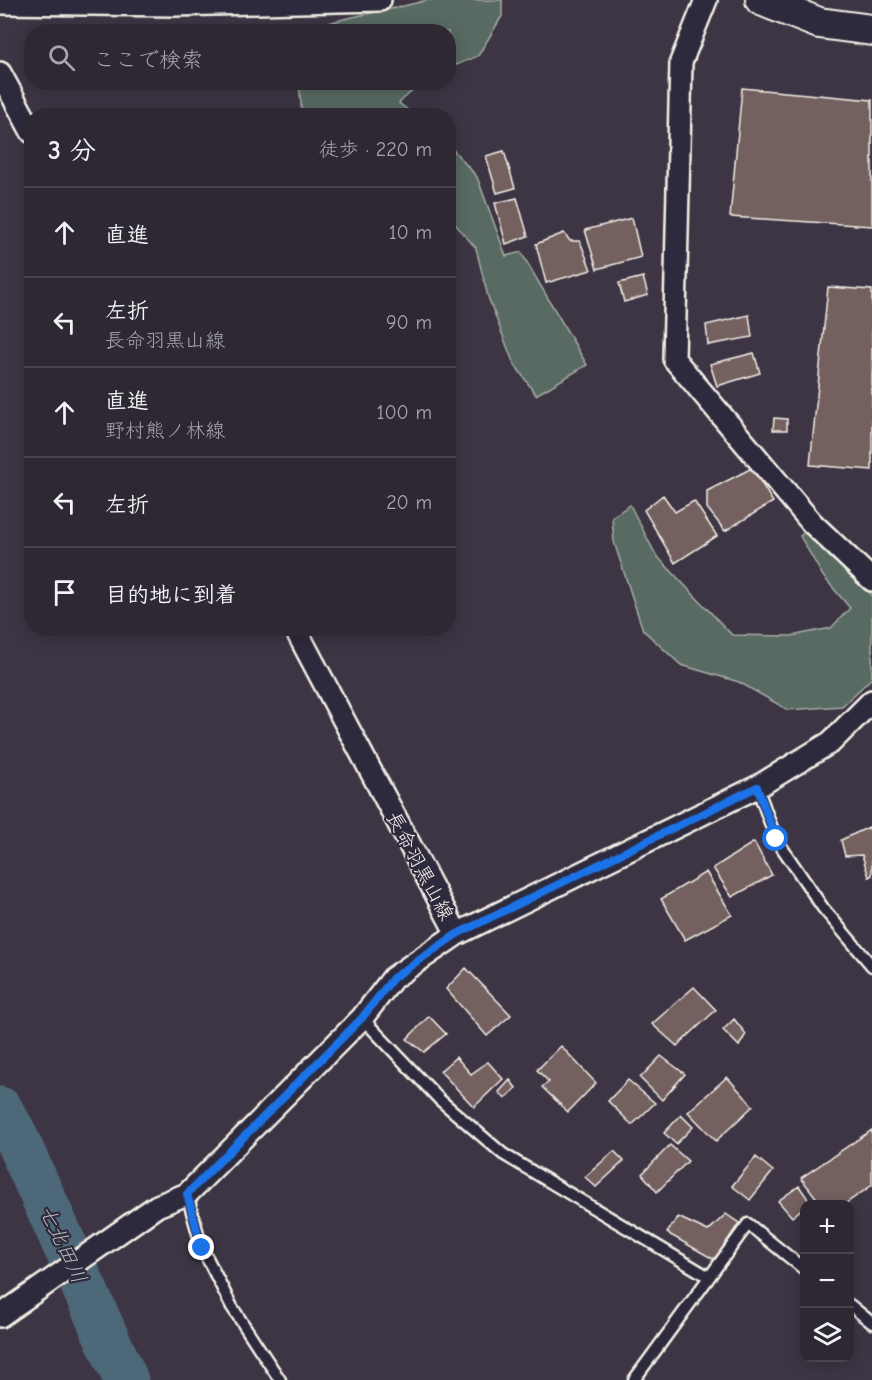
<!DOCTYPE html>
<html lang="ja">
<head>
<meta charset="utf-8">
<style>
	body { margin:0; font-family:"Comic Neue","Klee One",sans-serif; background:#3a343f; color:#f1f3f6 }
	.controls { position:absolute; right:18px; bottom:18px; display:grid; overflow:hidden; border-radius:12px; box-shadow:0 3px 15px #0003 }
	.controls button { width:54px; height:54px; display:grid; place-items:center; padding:0; border:0; border-bottom:2px solid #49444e; background:#2e2833; color:#f1f3f6; font:30px sans-serif }
	.stop { position:absolute; width:18px; height:18px; margin:-14px; border:4px solid #1a73e8; border-radius:50%; background:#fff }
	.stop.end { background:#1a73e8; border-color:#fff; box-shadow:0 2px 6px #0008 }
	.list { margin:0; padding:0; list-style:none }
	h2 { display:flex; justify-content:space-between; align-items:center; height:78px; margin:0; padding:0 24px; font-size:26px }
	h2 small { font-size:20px; font-weight:400; color:#a7a6ac }
	.list li { display:grid; grid-template-columns:39px 1fr auto; gap:18px; align-items:center; box-sizing:border-box; height:90px; padding:0 24px; border-top:2px solid #49444e }
	.list b { display:block; font-size:22px; white-space:nowrap }
	.list p { margin:0; font-size:20px; white-space:nowrap; color:#a7a6ac }
	.list em { font-size:20px; font-style:normal; color:#a7a6ac }
	.icon { flex:none; width:33px; height:33px; fill:none; stroke:currentColor; stroke-width:2; stroke-linecap:round; stroke-linejoin:round }
	.map { position:relative; flex:none; width:872px; height:1380px; overflow:hidden }
	.search { position:absolute; background:#2e2833; box-shadow:0 3px 15px #0003; left:24px; top:24px; width:432px; height:66px; display:flex; align-items:center; gap:15px; box-sizing:border-box; padding:0 21px; border-radius:24px; color:#a7a6ac; font-size:22px }
	.panel { position:absolute; background:#2e2833; box-shadow:0 3px 15px #0003; left:24px; top:108px; width:432px; height:528px; border-radius:24px }
	.map>svg:first-child { display:block }
	.green { fill:#586a62; stroke:#a6aea5; stroke-width:1.5 }
	.lines { fill:none; stroke-linecap:round; stroke-linejoin:round }
	.river { stroke:#4e6778; stroke-width:45 }
	.building { fill:#746060; stroke:#f4f1e8; stroke-width:1.5 }
	.lane-casing { stroke:#f4f1e8; stroke-width:15 }
	.street-casing { stroke:#f4f1e8; stroke-width:26 }
	.secondary-casing { stroke:#f4f1e8; stroke-width:34 }
	.lane { stroke:#2f2a3d; stroke-width:10 }
	.street { stroke:#2f2a3d; stroke-width:21 }
	.secondary { stroke:#2f2a3d; stroke-width:30 }
	.route { stroke:#1a73e8; stroke-width:8 }
	.labels { text-anchor:middle; dominant-baseline:central; stroke-width:4.5; stroke-linejoin:round; paint-order:stroke }
	.street-label { font-size:20px; fill:#f4f1e8; stroke:#2f2a3d }
	.water-label { font-size:21px; font-style:italic; fill:#b2babb; stroke:#2f2a3d }
</style>
</head>
<body>
<div class="map">
<svg width="872" height="1380" viewBox="0 0 872 1380">
	<rect width="100%" height="100%" fill="#3d3544"/>
	<filter id="ink" filterUnits="userSpaceOnUse"><feTurbulence type="fractalNoise" baseFrequency=".0167" numOctaves="2"/><feDisplacementMap in="SourceGraphic" scale="12" xChannelSelector="R" yChannelSelector="G"/><feConvolveMatrix kernelMatrix="1 2 1 2 8 2 1 2 1" color-interpolation-filters="sRGB"/></filter>
	<g filter="url(#ink)">
		<path class="green" d="M427,0h75v16l-24,40 -29,12 -1,-36 -131,-1 2,-5c36,-12 72,-15 108,-26z
			M299,83l122,-1v1l-22,20 15,12 -112,1z
			M449,145l28,32 29,79 15,-4 66,113 -51,30 -23,-33 -25,-65 -12,-49 -27,-31z
			M630,505l26,50 76,80 59,1 40,-8 19,-20 -27,-32 -23,-40 7,-5 65,64v83l-30,28 -54,4 -49,-28 -58,-17 -38,-35 -29,-88 -2,-25z"/>
		<g class="lines">
			<path class="river" d="M0,1109l13,22 113,249"/>
		</g>
		<path class="building" d="M742,88l130,12v126l-142,-9z
			M504,151l11,37 -18,5 -11,-37z
			M517,198l11,38 -22,8 -11,-41z
			M632,218l9,39 -44,12 -12,-39z
			M564,233l6,8h10l11,29 -45,13 -10,-39z
			M643,277l5,18 -24,7 -5,-19z
			M828,287l44,3v180l-62,-5z
			M749,315l3,22 -44,8 -2,-20z
			M754,353l6,20 -43,13 -7,-22z
			M774,418l13,1v11h-14z
			M752,468l21,34 -48,29 -18,-23v-17z
			M663,495l12,17 19,-11 23,35 -42,27 -31,-53z
			M869,827l3,9v39l-3,2 -7,-22 -17,1 -4,-16z
			M754,842l18,33 -40,22 -19,-29z
			M706,872l26,43 -47,25 -24,-41z
			M466,968l45,47 -24,21 -41,-47z
			M694,987l22,23 -39,36 -25,-22z
			M429,1016l17,18 -22,18 -17,-13z
			M734,1019l12,15 -7,12 -16,-16z
			M561,1046l35,37 -28,29 -26,-25 7,-5 -12,-12z
			M661,1056l24,18 -23,26 -22,-22z
			M456,1057l15,17 17,-12 15,17 -29,28 -34,-36z
			M727,1077l26,29 -37,35 -28,-29z
			M510,1080l6,8 -11,11 -6,-7z
			M628,1080l27,23 -23,22 -24,-24z
			M681,1115l12,12 -17,17 -12,-11z
			M872,1130v55l-27,19h-24l-20,-26z
			M670,1145l18,16 -31,31 -15,-18z
			M614,1151l10,10 -28,26 -11,-10z
			M756,1157l17,14 -23,29 -18,-14z
			M799,1186l11,16 -18,15 -14,-16z
			M726,1214l13,9 -24,37 -48,-27 11,-16 30,14z"/>
		<g class="lines">
			<g class="lane-casing">
				<path id="lane" d="M757,787l19,52 47,69 49,58
					M362,1018l78,82 63,54 206,123
					M187,1194l15,54 30,59 48,73
					M850,1305l22,18
					M634,1380l114,-156 56,45"/>
			</g>
			<g class="street-casing">
				<path id="street" d="M706,0l-25,62 -7,297 138,164 60,57
					M0,3l175,2 205,-5
					M0,73l32,59
					M295,628l162,306 300,-147 74,-45 41,-41
					M0,1316l157,-110 30,-12 175,-176 31,-40 64,-44"/>
			</g>
			<g class="secondary-casing">
				<path id="secondary" d="M761,0l58,23 53,7"/>
			</g>
			<use href="#lane" class="lane"/>
			<use href="#street" class="street"/>
			<use href="#secondary" class="secondary"/>
		</g>
	</g>
	<g class="lines" filter="url(#ink)">
		<path class="route" d="M202,1248l-15,-54 175,-176 31,-40 64,-44 300,-147 19,52"/>
	</g>
	<g class="labels">
		<g class="street-label">
			<text transform="translate(420 866) rotate(62)">長命羽黒山線</text>
		</g>
		<g class="water-label">
			<text transform="translate(63 1244) rotate(65)">七北田川</text>
		</g>
	</g>
</svg>
<div class="controls">
<button>+</button>
<button>−</button>
<button><svg class="icon" aria-label="layers" viewBox="0 0 24 24"><path d="M12 4l9 5-9 5-9-5zM3 14l9 5 9-5"/></svg></button>
</div>
<div class="stop" style="left:776px;top:839px"></div>
<div class="stop end" style="left:202px;top:1248px"></div>
<div class="search"><svg class="icon" aria-label="search" viewBox="0 0 24 24"><circle cx="10" cy="10" r="6"/><path d="M15 15l6 6"/></svg>ここで検索</div>
<section class="panel">
<h2>3 分<small>徒歩 · 220 m</small></h2>
<ul class="list">
<li><svg class="icon" aria-label="ahead" viewBox="0 0 24 24"><path d="M12 20V5M6 11l6-6 6 6"/></svg><div><b>直進</b></div><em>10 m</em></li>
<li><svg class="icon" aria-label="left" viewBox="0 0 24 24"><path d="M17 20v-9H6M10 6l-5 5 5 5"/></svg><div><b>左折</b><p>長命羽黒山線</p></div><em>90 m</em></li>
<li><svg class="icon" aria-label="ahead" viewBox="0 0 24 24"><path d="M12 20V5M6 11l6-6 6 6"/></svg><div><b>直進</b><p>野村熊ノ林線</p></div><em>100 m</em></li>
<li><svg class="icon" aria-label="left" viewBox="0 0 24 24"><path d="M17 20v-9H6M10 6l-5 5 5 5"/></svg><div><b>左折</b></div><em>20 m</em></li>
<li><svg class="icon" aria-label="arrive" viewBox="0 0 24 24"><path d="M6 21V4h12l-3 4 3 4H6"/></svg><div><b>目的地に到着</b></div></li>
</ul>
</section>
</div>
</body>
</html>
